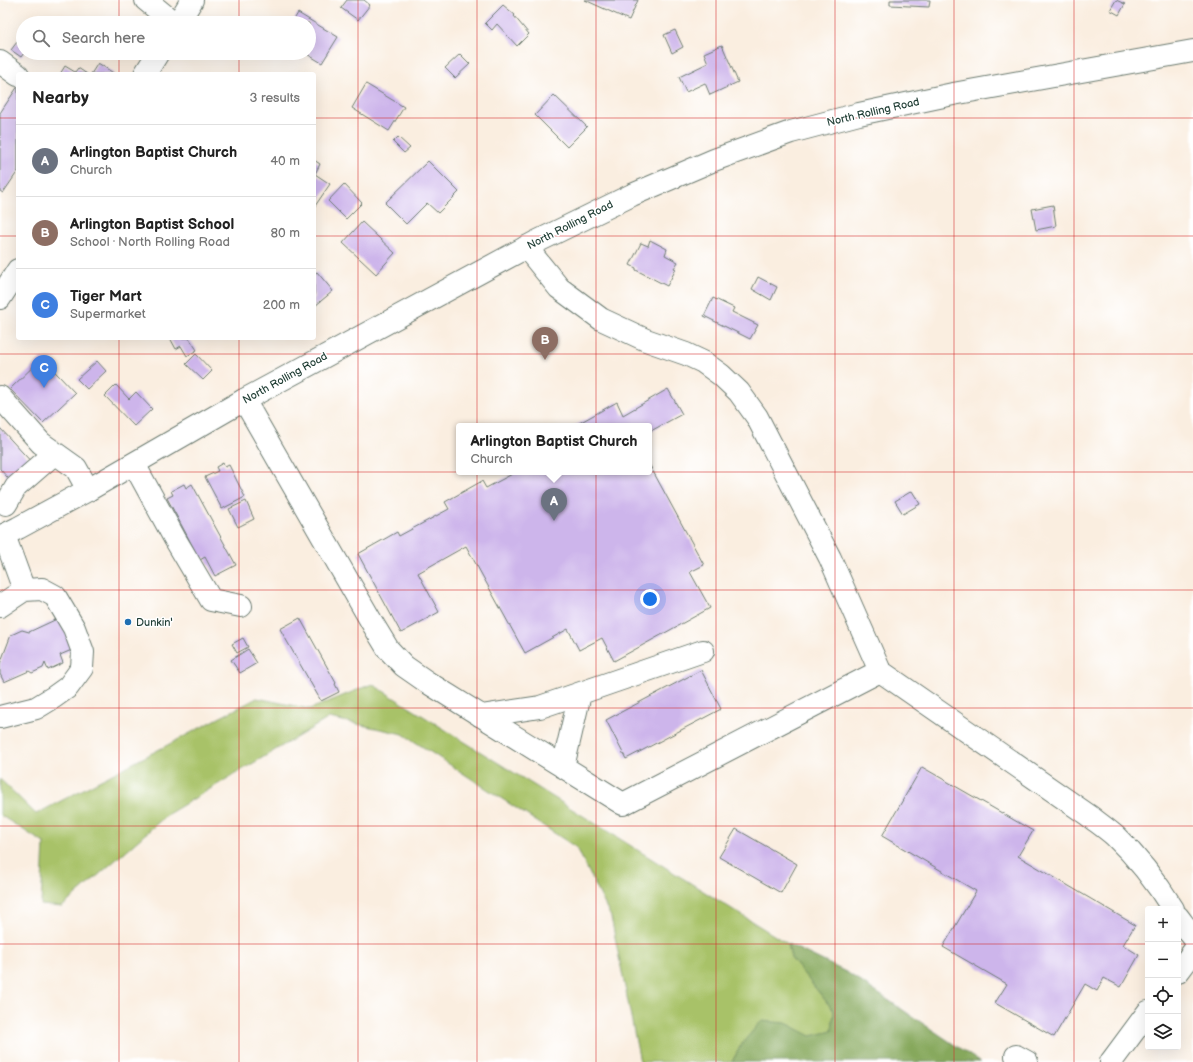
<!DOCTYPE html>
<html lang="en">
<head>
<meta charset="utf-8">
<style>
	body { margin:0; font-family:"Balsamiq Sans",sans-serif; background:#f6f6f6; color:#222 }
	.controls { position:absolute; right:12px; bottom:12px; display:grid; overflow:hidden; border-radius:4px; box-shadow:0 4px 16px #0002 }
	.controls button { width:36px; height:36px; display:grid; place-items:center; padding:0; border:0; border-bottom:1px solid #e0e0e0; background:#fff; color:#222; font:20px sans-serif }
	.you { position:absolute; left:650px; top:599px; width:14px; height:14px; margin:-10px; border:3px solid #fff; border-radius:50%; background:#1a73e8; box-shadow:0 0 0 6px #1a73e833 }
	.badge { display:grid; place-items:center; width:26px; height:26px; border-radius:50%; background:#1f6fb2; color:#fff; font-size:13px; font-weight:700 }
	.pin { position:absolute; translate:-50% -33px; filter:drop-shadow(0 1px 2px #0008) }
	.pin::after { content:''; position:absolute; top:21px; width:14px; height:12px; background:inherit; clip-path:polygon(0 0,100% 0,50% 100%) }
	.popup { position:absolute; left:456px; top:423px; width:196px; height:52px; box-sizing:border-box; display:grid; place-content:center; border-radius:4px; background:#fff; filter:drop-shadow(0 1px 3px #0005); font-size:13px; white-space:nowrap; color:#767676 }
	.popup b { font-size:15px; color:#222 }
	.popup::after { content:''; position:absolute; left:50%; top:100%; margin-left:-8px; border:8px solid transparent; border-top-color:#fff }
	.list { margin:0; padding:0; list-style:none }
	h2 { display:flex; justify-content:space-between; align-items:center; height:52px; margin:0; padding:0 16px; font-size:17px }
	h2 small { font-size:13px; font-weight:400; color:#767676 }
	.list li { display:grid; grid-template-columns:26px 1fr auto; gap:12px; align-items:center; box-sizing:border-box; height:72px; padding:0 16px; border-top:1px solid #e0e0e0 }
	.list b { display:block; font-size:15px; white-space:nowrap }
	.list p { margin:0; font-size:13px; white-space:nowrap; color:#767676 }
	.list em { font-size:13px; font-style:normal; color:#767676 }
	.icon { flex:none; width:22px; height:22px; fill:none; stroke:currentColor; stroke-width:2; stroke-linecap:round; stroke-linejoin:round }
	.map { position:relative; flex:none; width:1193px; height:1062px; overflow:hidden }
	.search { position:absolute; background:#fff; box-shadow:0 4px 16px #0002; left:16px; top:16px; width:300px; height:44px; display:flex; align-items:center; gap:10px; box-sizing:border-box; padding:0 14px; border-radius:22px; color:#767676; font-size:15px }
	.panel { position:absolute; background:#fff; box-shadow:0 4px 16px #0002; left:16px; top:72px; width:300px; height:268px; border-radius:4px }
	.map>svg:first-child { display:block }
	.green { fill:#a8c268; stroke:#64804e }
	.forest { fill:#86a85c; stroke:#527248 }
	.building { fill:#cdb5eb }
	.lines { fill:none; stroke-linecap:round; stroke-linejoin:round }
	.minor-casing { stroke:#6c7b70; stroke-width:24 }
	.major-casing { stroke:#6c7b70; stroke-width:24 }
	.minor { stroke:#fff; stroke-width:22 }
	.major { stroke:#fff; stroke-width:22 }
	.grid { fill:none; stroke:#d62828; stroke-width:1; stroke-opacity:0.55 }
	.poi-dot { fill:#1f6fb2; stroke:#fff; stroke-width:1.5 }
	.labels { text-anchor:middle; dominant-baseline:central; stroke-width:3; stroke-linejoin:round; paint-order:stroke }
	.street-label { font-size:11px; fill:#1f3d34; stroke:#fff }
	.poi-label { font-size:11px; fill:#1f3d34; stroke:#fff; text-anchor:start }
</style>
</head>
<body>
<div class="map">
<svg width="1193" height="1062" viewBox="0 0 1193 1062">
	<rect width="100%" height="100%" fill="#fff"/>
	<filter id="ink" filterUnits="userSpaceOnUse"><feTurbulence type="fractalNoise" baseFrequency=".025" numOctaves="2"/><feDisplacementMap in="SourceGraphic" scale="8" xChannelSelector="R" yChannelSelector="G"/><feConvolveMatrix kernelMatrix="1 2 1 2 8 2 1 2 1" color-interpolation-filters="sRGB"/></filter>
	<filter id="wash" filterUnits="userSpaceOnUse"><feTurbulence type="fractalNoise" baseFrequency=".012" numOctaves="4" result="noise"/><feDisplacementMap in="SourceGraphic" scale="16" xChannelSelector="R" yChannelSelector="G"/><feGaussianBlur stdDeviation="0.9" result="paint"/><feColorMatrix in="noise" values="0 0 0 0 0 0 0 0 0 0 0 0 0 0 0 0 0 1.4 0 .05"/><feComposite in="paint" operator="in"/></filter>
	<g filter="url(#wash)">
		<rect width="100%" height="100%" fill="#faeee0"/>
		<path class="green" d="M372,684l416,260 3,14 43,53 -2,20 -21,6 -25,-14 -45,22 -9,17h-92l-29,-145 -34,-69 -174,-114 -74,-16 -161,96 -106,93 -21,-2 3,-62 -44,-28v-36l36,35 221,-116 53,11z"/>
		<path class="forest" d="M788,944l60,29 132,89h-248l9,-17 20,-24 25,2 25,13 21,-5 2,-20 -43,-53z"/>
		<g id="blocks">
			<path class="building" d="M347,0h17l6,5 -12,15 -17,-12z
				M585,0h53l-9,20z
				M890,0h40l-1,7 -39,-2z
				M1116,0l9,4 -6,11 -9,-5z
				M503,5l12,10 -1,1 15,18 -12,12 -20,-22 -5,6 -7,-7z
				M298,13l40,24 -16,26 -17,-10h4v-30h-17z
				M675,30l8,17 -11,6 -8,-18z
				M17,42l6,4 1,7 -3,4 -10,-7z
				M722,45l16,37 -28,13 -5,-12 -19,9 -7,-15 29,-14 -4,-10z
				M460,54l10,10 -15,14 -10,-10z
				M98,63l17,11h-24z
				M65,66l10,6 3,-4 9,6h-27z
				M366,84l38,23 -15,24 -37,-23z
				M18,86v85l-15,22 -3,-2v-78z
				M554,95l33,32 -20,20 -32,-32z
				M398,137l12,11 -6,5 -11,-11z
				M314,160l6,4 -5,10 15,10 -15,22 -1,-1z
				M428,161l31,31 -21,21 -11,-10 -21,21 -21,-21z
				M344,184l18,19 -16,16 -18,-18z
				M1053,205l3,21 -20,4 -4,-21z
				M362,222l33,31 -19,21 -33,-31z
				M650,240l17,9 -2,6 13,7 -4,6 2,1 -9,17 -31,-16v-2l-6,-3 11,-22 7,3z
				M317,272l16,19 -18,15 -1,-1v-31z
				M758,277l19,10 -6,13 -19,-11z
				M713,298l21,10 -2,4 26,13 -8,14 -46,-23z
				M170,338h19l8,12 -10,6 -6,-10 -5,3z
				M196,354l16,17 -9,9 -17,-16z
				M42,358l33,35 -32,30 -33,-34z
				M97,361l9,10 -19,18 -10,-10z
				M116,385l13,14 7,-7 16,17 -18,17 -29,-30z
				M668,389l14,25 -33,18v-6h-75l43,-24 6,13z
				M0,428l35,38 -21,19 -14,-16z
				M223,463l2,4 4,-2 16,32 -23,12 -17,-32 13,-6 -2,-4z
				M649,464l55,101 -14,7 20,36 -96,53 -12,-23 -23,12 -11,-21 -43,24 -59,-107 -48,27 21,39 -38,21 -43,-79 39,-22 2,4 50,-27 -4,-7 37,-21 4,7 30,-16h133z
				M184,484l2,4 6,-4 44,81 -21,11 -10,-19 -5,3 -33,-62 6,-3 -2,-4z
				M912,491l8,13 -17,10 -8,-13z
				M246,501l8,18 -16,8 -9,-18z
				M59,618l15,31 -14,6 3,8 -15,7 -3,-7 -2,5 -11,5 -3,-2 -25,11 -4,-8v-10l11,-29 11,-5 7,2z
				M300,618l36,65 -1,1 4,8 -18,9 -41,-72z
				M243,638l5,9 -11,6 -5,-9z
				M248,649l9,14 -17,10 -9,-13z
				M701,670l20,39 -95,50 -20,-39z
				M922,767l111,64 -15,25 117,69 -12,20 16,10 -18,32 -17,-9 -7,13 -12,-7 -31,53 -59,-34 12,-19 -64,-37 33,-56 -94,-55z
				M736,829l61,35 -16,29 -62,-36z"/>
		</g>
	</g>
	<g filter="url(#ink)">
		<use href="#blocks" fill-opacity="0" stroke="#6c7b70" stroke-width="1"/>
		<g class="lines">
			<g class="minor-casing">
				<path id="minor" d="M146,0l28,23
					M0,62l18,13
					M526,247l33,41 42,31 45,21 40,14 17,8 18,13 18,17 18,25 73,141 50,113 208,144c9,7 19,14 27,21 23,22 42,47 58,73
					M0,397l41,46 35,25 12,22
					M244,400l130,226 14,23 16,17 23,16 196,122 257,-133
					M134,464l41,75 36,61 30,6
					M6,504l10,-17 39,-34
					M0,606l24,-16 -20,-55
					M481,716l59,-9 163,-56
					M0,717l36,-9 18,-11 14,-10 14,-19 1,-16 -9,-24 -19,-32 -13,-7 -18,1
					M563,767l17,-73
					M1178,917l15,20
					M1178,972l15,-20
					M1016,1056l11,6
					M1111,1062l37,-50"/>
			</g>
			<g class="major-casing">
				<path id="major" d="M178,23l14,-23
					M145,74l13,-21
					M0,298l18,-28
					M0,537l18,-9 70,-38 156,-90 292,-158 96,-47 82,-35 77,-28 68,-18 94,-20 240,-43"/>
			</g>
			<use href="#minor" class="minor"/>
			<use href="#major" class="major"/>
		</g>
	</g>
	<path class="grid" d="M119,0v23M239,0v23M358,0v1062M477,0v1062M596,0v1062M716,0v1062M835,0v1062M954,0v1062M1074,0v1062M119,53v21M239,53v21M0,118h18M314,118h879M0,236h18M314,236h879M119,338v724M239,338v724M0,354h1193M0,472h1193M0,590h1193M0,708h1193M0,826h1193M0,944h1148M1178,944h15"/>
	<circle class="poi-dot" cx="128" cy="622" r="4"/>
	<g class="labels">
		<g class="street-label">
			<text transform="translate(873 112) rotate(-13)">North Rolling Road</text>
			<text transform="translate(570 225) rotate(-27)">North Rolling Road</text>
			<text transform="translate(285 378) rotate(-29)">North Rolling Road</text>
		</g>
		<g class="poi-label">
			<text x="136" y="622">Dunkin'</text>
		</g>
	</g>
</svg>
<div class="controls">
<button>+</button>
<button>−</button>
<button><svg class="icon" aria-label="locate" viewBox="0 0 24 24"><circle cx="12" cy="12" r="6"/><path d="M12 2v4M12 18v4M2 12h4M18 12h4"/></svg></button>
<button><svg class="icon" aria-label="layers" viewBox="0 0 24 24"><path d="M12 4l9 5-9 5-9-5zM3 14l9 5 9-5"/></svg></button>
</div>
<div class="you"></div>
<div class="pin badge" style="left:554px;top:521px;background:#6b7280">A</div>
<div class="popup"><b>Arlington Baptist Church</b>Church</div>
<div class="pin badge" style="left:545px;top:360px;background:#8d6e63">B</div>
<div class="pin badge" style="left:44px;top:388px;background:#3f7fe0">C</div>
<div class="search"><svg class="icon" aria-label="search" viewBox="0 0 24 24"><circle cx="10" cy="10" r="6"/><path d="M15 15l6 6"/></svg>Search here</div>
<section class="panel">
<h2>Nearby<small>3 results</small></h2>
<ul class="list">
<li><span class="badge" style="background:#6b7280">A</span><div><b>Arlington Baptist Church</b><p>Church</p></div><em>40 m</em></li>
<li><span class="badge" style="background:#8d6e63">B</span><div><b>Arlington Baptist School</b><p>School · North Rolling Road</p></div><em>80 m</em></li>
<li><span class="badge" style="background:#3f7fe0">C</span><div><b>Tiger Mart</b><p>Supermarket</p></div><em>200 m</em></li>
</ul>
</section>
</div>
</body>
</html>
